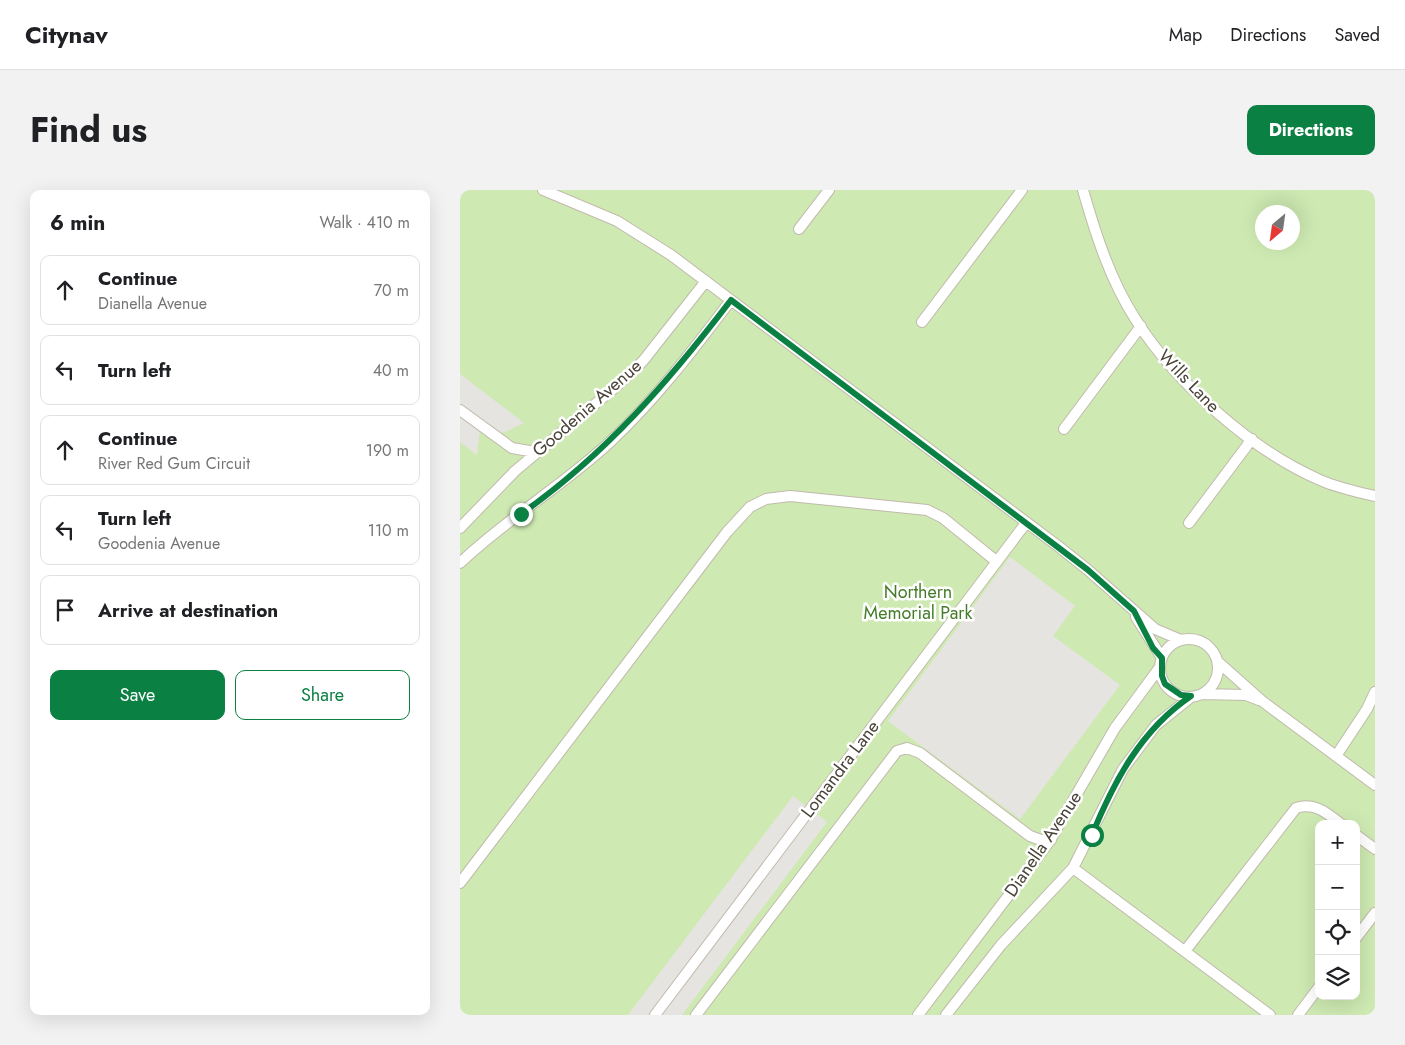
<!DOCTYPE html>
<html lang="en">
<head>
<meta charset="utf-8">
<style>
	body { margin:0; font-family:Jost,sans-serif; background:#f2f2f2; color:#202124 }
	.controls { position:absolute; right:15px; bottom:15px; display:grid; overflow:hidden; border-radius:10px; box-shadow:0 5px 20px #0002 }
	.controls button { width:45px; height:45px; display:grid; place-items:center; padding:0; border:0; border-bottom:1px solid #e0e0e0; background:#fff; color:#202124; font:25px sans-serif }
	.compass { position:absolute; left:795px; top:15px; width:45px; height:45px; border-radius:50%; background:#fff; box-shadow:0 5px 20px #0002; rotate:209deg }
	.stop { position:absolute; width:15px; height:15px; margin:-11px; border:4px solid #0b8043; border-radius:50%; background:#fff }
	.stop.end { background:#0b8043; border-color:#fff; box-shadow:0 1px 5px #0008 }
	.list { margin:0; padding:0; list-style:none }
	h2 { display:flex; justify-content:space-between; align-items:center; height:65px; margin:0; padding:0 20px; font-size:21px }
	h2 small { font-size:16px; font-weight:400; color:#757577 }
	.list li { display:grid; grid-template-columns:32px 1fr auto; gap:15px; align-items:center; box-sizing:border-box; height:70px; margin:0 10px 10px; padding:0 10px; border:1px solid #e0e0e0; border-radius:10px }
	.list b { display:block; font-size:19px; white-space:nowrap }
	.list p { margin:0; font-size:16px; white-space:nowrap; color:#757577 }
	.list em { font-size:16px; font-style:normal; color:#757577 }
	.actions { display:flex; gap:10px; padding:15px 20px }
	.actions a { flex:1; padding:11px 0; border:1px solid #0b8043; border-radius:10px; text-align:center; font-size:18px; color:#0b8043 }
	.actions .main { background:#0b8043; color:#fff }
	.icon { flex:none; width:28px; height:28px; fill:none; stroke:currentColor; stroke-width:2; stroke-linecap:round; stroke-linejoin:round }
	.map { position:relative; flex:none; width:915px; height:825px; overflow:hidden; border-radius:10px }
	header { display:flex; align-items:center; gap:30px; box-sizing:border-box; height:70px; padding:0 25px; background:#fff; border-bottom:1px solid #e0e0e0 }
	header strong { font-size:24px }
	nav { display:flex; gap:28px; margin-inline-start:auto; font-size:18px }
	.intro { display:flex; align-items:center; justify-content:space-between; box-sizing:border-box; height:120px; padding:0 30px }
	h1 { margin:0; font-size:35px }
	.button { padding:12px 22px; border-radius:10px; background:#0b8043; color:#fff; font-size:18px; font-weight:700 }
	main { display:flex; gap:30px; padding:0 30px }
	aside { flex:1; background:#fff; border-radius:10px; box-shadow:0 5px 20px #0002 }
	.map>svg:first-child { display:block }
	.green { fill:#cee9b2; fill-rule:evenodd }
	.parking { fill:#e6e4e1 }
	.lines { fill:none; stroke-linecap:round; stroke-linejoin:round }
	.service-casing { stroke:#c1baac; stroke-width:12 }
	.service { stroke:#fff; stroke-width:10 }
	.route { stroke:#0b8043; stroke-width:6 }
	.labels { text-anchor:middle; dominant-baseline:central; stroke-width:5; stroke-linejoin:round; paint-order:stroke }
	.street-label { font-size:18px; fill:#494337; stroke:#fff }
	.park-label { font-size:18px; fill:#457c29; stroke:#fff }
</style>
</head>
<body>
<header>
<strong>Citynav</strong>
<nav><a>Map</a><a>Directions</a><a>Saved</a></nav>
</header>
<div class="intro"><h1>Find us</h1><a class="button">Directions</a></div>
<main>
<aside>
<h2>6 min<small>Walk · 410 m</small></h2>
<ul class="list">
<li><svg class="icon" aria-label="ahead" viewBox="0 0 24 24"><path d="M12 20V5M6 11l6-6 6 6"/></svg><div><b>Continue</b><p>Dianella Avenue</p></div><em>70 m</em></li>
<li><svg class="icon" aria-label="left" viewBox="0 0 24 24"><path d="M17 20v-9H6M10 6l-5 5 5 5"/></svg><div><b>Turn left</b></div><em>40 m</em></li>
<li><svg class="icon" aria-label="ahead" viewBox="0 0 24 24"><path d="M12 20V5M6 11l6-6 6 6"/></svg><div><b>Continue</b><p>River Red Gum Circuit</p></div><em>190 m</em></li>
<li><svg class="icon" aria-label="left" viewBox="0 0 24 24"><path d="M17 20v-9H6M10 6l-5 5 5 5"/></svg><div><b>Turn left</b><p>Goodenia Avenue</p></div><em>110 m</em></li>
<li><svg class="icon" aria-label="arrive" viewBox="0 0 24 24"><path d="M6 21V4h12l-3 4 3 4H6"/></svg><div><b>Arrive at destination</b></div></li>
</ul>
<div class="actions"><a class="main">Save</a><a>Share</a></div>
</aside>
<div class="map">
<svg width="915" height="825" viewBox="0 0 915 825">
	<rect width="100%" height="100%" fill="#f5f2ea"/>
	<path class="green" d="M0,0h915v825h-915zM802,22h30v30h-30zM859,634h37v172h-37z"/>
	<path class="parking" d="M0,184l64,49 -19,9 -17,2 -8,-3 -3,24 -17,-13z
		M550,367l65,49 -22,30 67,49 -100,134 -132,-98z
		M333,606l34,26 -145,193h-54z"/>
	<g class="lines">
		<g class="service-casing">
			<path id="service" d="M83,0l74,31 54,34 387,291 30,24 67,59 26,11
				M623,0c13,45 27,90 53,130 40,63 115,130 184,160 18,8 37,12 55,16
				M339,39l30,-39
				M462,132l100,-132
				M0,220l52,38 23,4
				M604,239l77,-103
				M729,333l63,-84
				M0,338l55,-57 103,-86 25,-24 63,-80
				M0,373c47,-45 103,-77 151,-122 45,-42 83,-92 120,-141
				M676,427l26,41
				M700 478a29 29 0 1 1 58 0a29 29 0 1 1-58 0Z
				M757,471l45,40 113,84
				M742,504l44,1 13,5
				M876,566l31,-47 8,-17
				M896,645l19,14
				M613,678l197,147
				M0,693l267,-351 23,-25 16,-8 24,-3 137,14 16,8 53,43
				M896,748l19,-25
				M725,761l111,-143c19,-6 31,5 45,16
				M195,825l371,-492
				M236,825l201,-264 10,-3 13,5 110,83 11,4h10
				M458,825l131,-173 66,-114 45,-61
				M486,825l55,-70 72,-77 50,-99 33,-44 35,-28
				M838,825l21,-28"/>
		</g>
		<use href="#service" class="service"/>
	</g>
	<g class="lines">
		<path class="route" d="M61,324c84,-59 148,-133 210,-214l357,270 46,41 19,37 9,10v18l3,8 16,11 10,1c-50,34 -77,85 -99,139"/>
	</g>
	<g class="labels">
		<g class="street-label">
			<text transform="translate(729 191) rotate(46)">Wills Lane</text>
			<text transform="translate(127 218) rotate(-41)">Goodenia Avenue</text>
			<text transform="translate(380 579) rotate(-53)">Lomandra Lane</text>
			<text transform="translate(583 654) rotate(-56)">Dianella Avenue</text>
		</g>
		<g class="park-label">
			<text x="458" y="402">Northern<tspan x="458" dy="21">Memorial Park</tspan></text>
		</g>
	</g>
</svg>
<div class="controls">
<button>+</button>
<button>−</button>
<button><svg class="icon" aria-label="locate" viewBox="0 0 24 24"><circle cx="12" cy="12" r="6"/><path d="M12 2v4M12 18v4M2 12h4M18 12h4"/></svg></button>
<button><svg class="icon" aria-label="layers" viewBox="0 0 24 24"><path d="M12 4l9 5-9 5-9-5zM3 14l9 5 9-5"/></svg></button>
</div>
<svg class="compass" viewBox="-18 -18 36 36"><path d="M0-13l5 13h-10z" fill="#e53935"/><path d="M0 13l5-13h-10z" fill="#757577"/></svg>
<div class="stop" style="left:632px;top:645px"></div>
<div class="stop end" style="left:61px;top:324px"></div>
</div>
</main>
</body>
</html>
